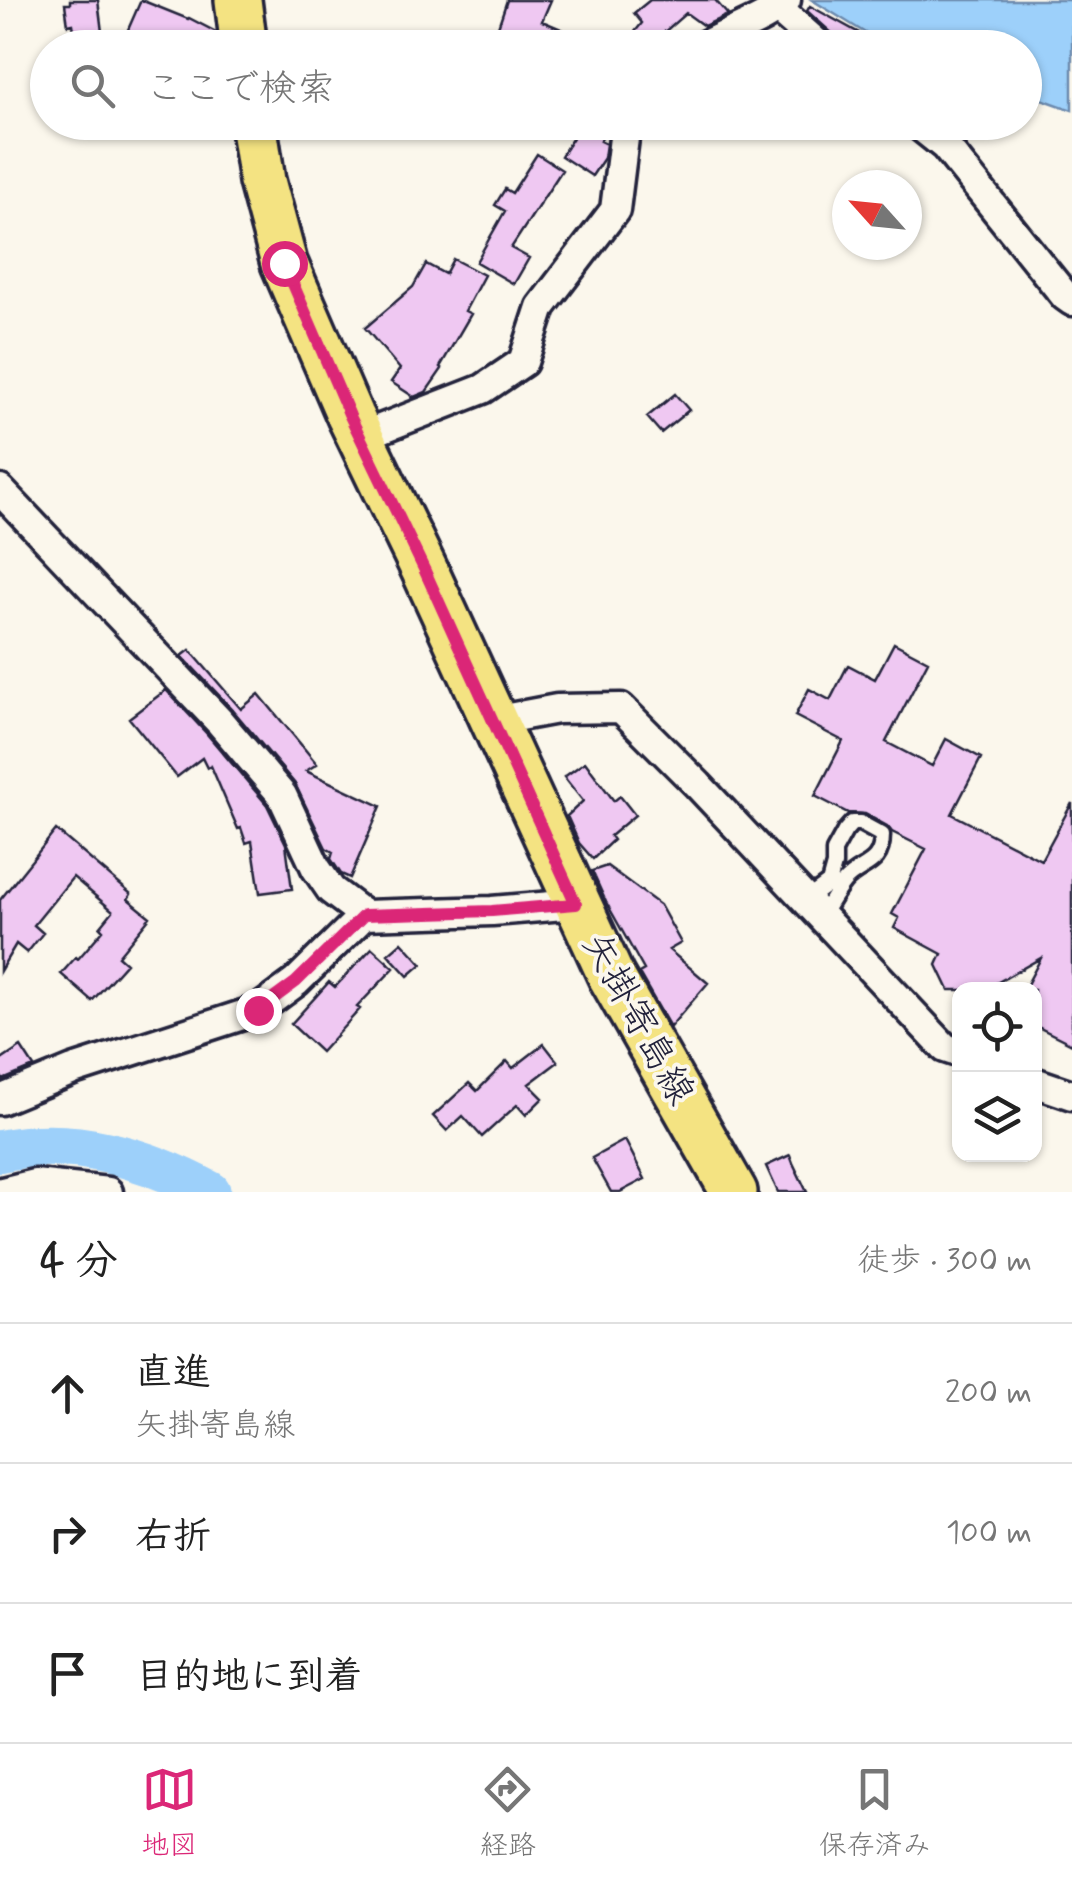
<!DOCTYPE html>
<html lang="ja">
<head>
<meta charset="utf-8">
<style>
	body { margin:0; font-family:Mynerve,"Klee One",sans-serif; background:#f2f2f2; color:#222 }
	.controls { position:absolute; right:30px; bottom:30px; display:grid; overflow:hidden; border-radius:20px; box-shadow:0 2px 8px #0004 }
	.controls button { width:90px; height:90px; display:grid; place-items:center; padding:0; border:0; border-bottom:2px solid #e0e0e0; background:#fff; color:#222; font:50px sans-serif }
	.compass { position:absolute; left:832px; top:170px; width:90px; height:90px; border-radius:50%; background:#fff; box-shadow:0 2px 8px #0004; rotate:297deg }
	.stop { position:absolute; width:30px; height:30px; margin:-22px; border:8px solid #db2777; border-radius:50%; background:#fff }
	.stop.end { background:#db2777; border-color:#fff; box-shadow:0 2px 10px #0008 }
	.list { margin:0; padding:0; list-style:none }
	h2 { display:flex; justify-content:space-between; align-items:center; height:130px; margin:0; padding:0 40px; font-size:42px }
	h2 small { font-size:32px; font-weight:400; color:#767676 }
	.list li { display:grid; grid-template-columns:65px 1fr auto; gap:30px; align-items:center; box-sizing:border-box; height:140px; padding:0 40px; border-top:2px solid #e0e0e0 }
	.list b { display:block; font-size:38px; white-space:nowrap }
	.list p { margin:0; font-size:32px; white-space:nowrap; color:#767676 }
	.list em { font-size:32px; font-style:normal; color:#767676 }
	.icon { flex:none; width:55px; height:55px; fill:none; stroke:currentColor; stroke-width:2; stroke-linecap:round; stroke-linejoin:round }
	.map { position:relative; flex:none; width:1072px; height:1192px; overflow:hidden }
	.search { position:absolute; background:#fff; box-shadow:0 2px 8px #0004; left:30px; right:30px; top:30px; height:110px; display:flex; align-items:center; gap:25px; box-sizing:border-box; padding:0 35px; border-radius:55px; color:#767676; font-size:38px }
	.sheet { height:550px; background:#fff }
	nav { display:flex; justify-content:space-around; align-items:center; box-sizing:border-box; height:140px; border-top:2px solid #e0e0e0; background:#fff; font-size:28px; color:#767676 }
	nav a { display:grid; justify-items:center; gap:5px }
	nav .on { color:#db2777 }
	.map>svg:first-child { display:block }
	.water { fill:#9dd0fa; stroke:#6c8aae; stroke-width:2.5 }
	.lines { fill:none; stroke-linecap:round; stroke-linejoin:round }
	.river { stroke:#9dd0fa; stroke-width:42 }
	.building { fill:#efc8f2; stroke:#22223b; stroke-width:2.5 }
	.lane-casing { stroke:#22223b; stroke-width:21 }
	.street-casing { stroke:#22223b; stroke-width:35 }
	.primary-casing { stroke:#22223b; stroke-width:52 }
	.lane { stroke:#fbf7ec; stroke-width:14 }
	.street { stroke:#fbf7ec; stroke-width:28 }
	.primary { stroke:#f4e382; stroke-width:45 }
	.route { stroke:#db2777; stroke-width:12 }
	.labels { text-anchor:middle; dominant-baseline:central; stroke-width:8; stroke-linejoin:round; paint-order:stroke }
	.street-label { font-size:38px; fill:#22223b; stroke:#fbf7ec }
</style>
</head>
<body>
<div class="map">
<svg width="1072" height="1192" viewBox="0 0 1072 1192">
	<rect width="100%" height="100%" fill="#fbf7ec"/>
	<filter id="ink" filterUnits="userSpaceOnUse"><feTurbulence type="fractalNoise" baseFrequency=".01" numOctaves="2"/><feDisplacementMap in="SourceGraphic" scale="20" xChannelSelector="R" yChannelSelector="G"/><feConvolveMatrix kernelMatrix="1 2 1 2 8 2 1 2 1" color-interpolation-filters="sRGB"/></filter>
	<g filter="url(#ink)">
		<path class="water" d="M812,0h260v110l-47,-17 -1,-45 -124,-1 -33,-13z"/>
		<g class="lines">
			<path class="river" d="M0,1151c72,-16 147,7 210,41"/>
		</g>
		<path class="building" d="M70,0h28l6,48h-27l-4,-24 -5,1 -3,-21h5z
			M141,0l47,19 1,-1 27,14v7l-4,9h-92z
			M507,0h44l-9,21 64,27h-115z
			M650,0h65l13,15 -24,11 -18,-13 -40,35h-24l20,-25 -8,-10z
			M810,6l49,27 -8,15 -12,-2 -5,-11 -27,-24z
			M583,122h25v7l-8,12 6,3 -2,14 -12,18 -31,-20z
			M537,154l25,16 -51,78 18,10 -15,26 -38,-22 29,-51 -10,-6 10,-16 7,4z
			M453,259l31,16 -19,36 6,3 -31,53 2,2 -16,23 -12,5 -23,-15 9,-13 -35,-41 48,-41 13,-23 19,10z
			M675,394l14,16 -28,23 -14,-16z
			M894,643l34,18 -42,81 46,24 14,-27 35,19 -29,56 89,46 31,-57v241l-38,-19v-35h-10l17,-32 -57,32h-35l-12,-25 5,-11 -48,-26 5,-10 -7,-4 34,-65 -34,-17 -5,-6 -22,-12 -17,-1 -33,-17 28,-55 -48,-25 14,-27 21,11 18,-35 27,14z
			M190,650l51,59 18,-15 58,70 -11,7 75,35 -31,72 -9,-4 -10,-15 2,-7 -7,-4 -31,-64 -63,-75 -50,-53z
			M166,690l40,43 61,72 19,39 6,45 -32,4 -8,-52 -6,2 -5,-15 -3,1 -27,-63 -4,2 -5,-10 -25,19 -48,-59z
			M585,762l29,39 6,-5 15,19 -25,21 3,4 -20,19 -14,-16 -12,-27 16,-15 -19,-24z
			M56,830l75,64 -3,5 22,18 -32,39 8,7 -34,38 -31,-27 15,-17 2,2 25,-29 -3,-3 13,-16 -40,-34 -39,48 9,8 -16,20 -11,-9 -16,27v-71z
			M607,866l53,39 21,38 -12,7 39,33 -38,44 -31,-54 5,-3 -38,-68 -14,-31z
			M402,942l20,22 -14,12 -20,-22z
			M372,948l22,20 -37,39 3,2 -39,43 -30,-28 38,-42 6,5z
			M544,1044l14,18 -29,22 14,14 -17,17 -9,-10 -35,32 -19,-21 -16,15 -14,-15 36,-33 8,8 30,-30 6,7z
			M21,1047l13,20 -31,13 -3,-5v-14z
			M625,1140l20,39 -25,13h-9l-19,-34z
			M790,1155l3,8 14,29h-29l-12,-26z"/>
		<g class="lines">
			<g class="lane-casing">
				<path id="lane" d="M806,900l23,-17 5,-18v-14l11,-20 7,-8h8l22,12c0,33 -22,28 -38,47 -9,11 -15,23 -23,35"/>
			</g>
			<g class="street-casing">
				<path id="street" d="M778,9l44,39
					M700,48c23,-14 71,-29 86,-48
					M915,122l30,24 120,150 7,5
					M360,437l123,-48 40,-27 18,-55 74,-97 11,-88
					M0,490l219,231 63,74 34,73 15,22 33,25
					M493,721l64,-12 64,-1 77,77 247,263 15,5
					M1034,1082l38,13
					M0,1100l73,-30 185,-60 38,-28 68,-67 128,-4 84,-7
					M2,1192l32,-8 74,8"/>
			</g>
			<g class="primary-casing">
				<path id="primary" d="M238,0l6,48
					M253,122l9,59 22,82 66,153 74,153 187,407 123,216"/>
			</g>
			<use href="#lane" class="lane"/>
			<use href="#street" class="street"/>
			<use href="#primary" class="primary"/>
		</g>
	</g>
	<g class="lines" filter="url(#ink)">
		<path class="route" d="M258,1010l38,-28 68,-67 128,-4 84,-7 -152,-335 -74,-153 -66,-153"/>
	</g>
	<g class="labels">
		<g class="street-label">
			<text transform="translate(637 1019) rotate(61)">矢掛寄島線</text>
		</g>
	</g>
</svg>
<div class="controls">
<button><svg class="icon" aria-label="locate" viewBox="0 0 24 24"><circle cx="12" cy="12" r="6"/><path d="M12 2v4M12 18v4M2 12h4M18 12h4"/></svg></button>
<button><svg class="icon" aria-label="layers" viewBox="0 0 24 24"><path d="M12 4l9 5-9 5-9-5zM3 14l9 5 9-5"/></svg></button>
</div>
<svg class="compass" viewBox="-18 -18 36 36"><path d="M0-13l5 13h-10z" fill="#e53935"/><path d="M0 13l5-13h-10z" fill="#767676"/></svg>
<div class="stop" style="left:284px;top:263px"></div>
<div class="stop end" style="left:258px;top:1010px"></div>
<div class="search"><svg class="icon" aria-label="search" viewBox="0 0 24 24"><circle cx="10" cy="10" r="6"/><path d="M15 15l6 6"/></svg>ここで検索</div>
</div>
<section class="sheet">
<h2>4 分<small>徒歩 · 300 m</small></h2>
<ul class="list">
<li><svg class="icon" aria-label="ahead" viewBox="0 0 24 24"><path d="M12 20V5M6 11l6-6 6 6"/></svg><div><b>直進</b><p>矢掛寄島線</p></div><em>200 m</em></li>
<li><svg class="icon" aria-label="right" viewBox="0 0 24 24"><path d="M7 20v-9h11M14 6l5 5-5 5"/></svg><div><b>右折</b></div><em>100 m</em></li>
<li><svg class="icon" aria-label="arrive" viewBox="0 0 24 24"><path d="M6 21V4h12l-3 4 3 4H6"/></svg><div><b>目的地に到着</b></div></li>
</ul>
</section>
<nav>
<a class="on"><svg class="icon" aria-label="map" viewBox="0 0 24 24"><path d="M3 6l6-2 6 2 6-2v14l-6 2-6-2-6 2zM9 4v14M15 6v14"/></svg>地図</a>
<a><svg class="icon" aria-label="directions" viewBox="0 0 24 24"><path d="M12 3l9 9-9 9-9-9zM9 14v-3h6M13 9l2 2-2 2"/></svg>経路</a>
<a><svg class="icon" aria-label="saved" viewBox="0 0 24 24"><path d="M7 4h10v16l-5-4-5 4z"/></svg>保存済み</a>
</nav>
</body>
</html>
